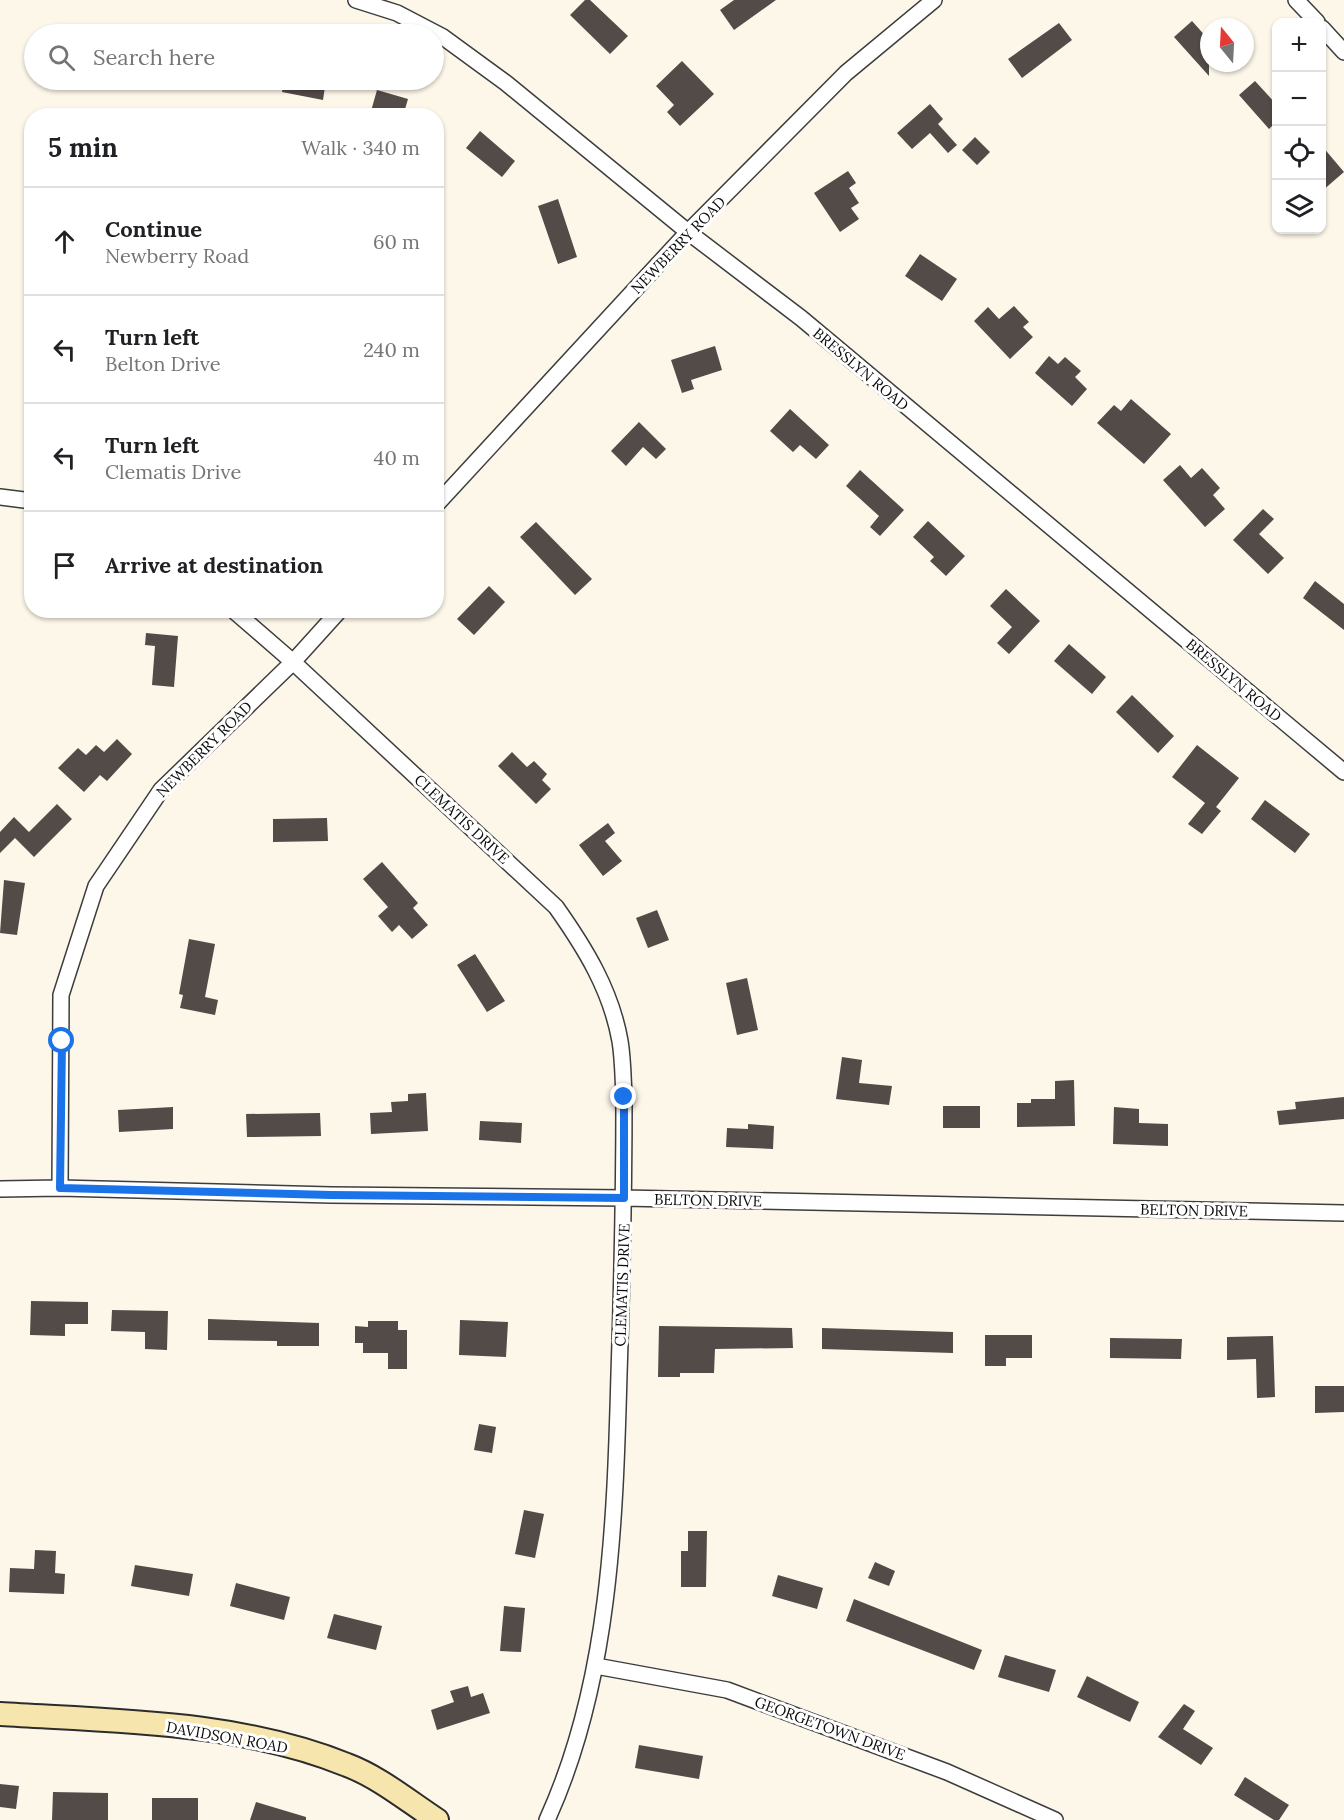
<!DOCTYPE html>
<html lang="en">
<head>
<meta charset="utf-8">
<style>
	body { margin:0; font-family:Lora,serif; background:#f6f6f6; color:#202124 }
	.controls { position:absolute; right:18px; top:18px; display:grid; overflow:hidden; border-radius:12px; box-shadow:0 2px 4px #0004 }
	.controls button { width:54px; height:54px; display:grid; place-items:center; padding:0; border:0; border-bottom:2px solid #e0e0e0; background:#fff; color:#202124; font:30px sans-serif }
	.compass { position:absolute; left:1200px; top:18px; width:54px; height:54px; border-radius:50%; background:#fff; box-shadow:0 2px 4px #0004; rotate:342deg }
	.stop { position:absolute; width:18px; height:18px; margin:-14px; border:4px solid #1a73e8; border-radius:50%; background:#fff }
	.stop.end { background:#1a73e8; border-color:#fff; box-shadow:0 2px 6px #0008 }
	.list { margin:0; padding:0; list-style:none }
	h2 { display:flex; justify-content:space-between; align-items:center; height:78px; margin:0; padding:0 24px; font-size:26px }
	h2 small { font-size:20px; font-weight:400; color:#757577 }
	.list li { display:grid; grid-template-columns:39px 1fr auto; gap:18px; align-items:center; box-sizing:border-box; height:108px; padding:0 24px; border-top:2px solid #e0e0e0 }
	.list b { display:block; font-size:22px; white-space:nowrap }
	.list p { margin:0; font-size:20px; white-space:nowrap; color:#757577 }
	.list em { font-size:20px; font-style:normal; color:#757577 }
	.icon { flex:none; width:33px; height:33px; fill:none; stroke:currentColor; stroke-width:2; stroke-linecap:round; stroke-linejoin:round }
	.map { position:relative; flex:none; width:1344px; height:1820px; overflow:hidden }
	.search { position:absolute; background:#fff; box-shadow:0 2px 4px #0004; left:24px; top:24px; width:420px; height:66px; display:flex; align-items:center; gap:15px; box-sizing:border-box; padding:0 21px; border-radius:33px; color:#757577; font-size:22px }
	.panel { position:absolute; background:#fff; box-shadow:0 2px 4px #0004; left:24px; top:108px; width:420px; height:510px; border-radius:24px }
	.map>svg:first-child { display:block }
	.building { fill:#524b48 }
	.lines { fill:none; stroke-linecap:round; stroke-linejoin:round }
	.street-casing { stroke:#3d3d3d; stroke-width:18 }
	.secondary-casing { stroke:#2c2c2c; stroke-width:26 }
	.street { stroke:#fff; stroke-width:15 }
	.secondary { stroke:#f6e5ac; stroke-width:22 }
	.route { stroke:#1a73e8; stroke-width:8 }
	.labels { text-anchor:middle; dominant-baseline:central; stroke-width:6; stroke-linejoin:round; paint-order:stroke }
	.street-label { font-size:15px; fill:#0a0a0a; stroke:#fff }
</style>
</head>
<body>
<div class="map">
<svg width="1344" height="1820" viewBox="0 0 1344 1820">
	<rect width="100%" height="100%" fill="#fdf7ea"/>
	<path class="building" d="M585,0h5l38,36 -18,18 -40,-39z
		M734,0h42l-42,30 -14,-20z
		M1192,21l17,19v36l-35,-39z
		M1059,23l13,17 -50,38 -14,-19z
		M682,61l32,33 -34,32 -13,-14 7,-7 -18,-19z
		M284,80h42l-3,20 -41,-8z
		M1255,81l21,23v18l-7,7 -30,-34z
		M377,90l31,9 -5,17h-15l-17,-5z
		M930,104l13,15 -5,5 19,21 -9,8 -18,-20 -18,16 -15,-16z
		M480,131l35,30 -13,16 -36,-29z
		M975,137l15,15 -13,13 -15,-15z
		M1322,146l22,26 -22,19z
		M848,171l8,12 -7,5 10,15 -8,5 8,11 -19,13 -26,-39z
		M558,199l19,58 -19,7 -20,-58z
		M920,254l37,25 -15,22 -37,-25z
		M1014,306l15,16 -6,5 10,10 -23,22 -36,-38 14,-14 11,12z
		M715,346l7,24 -31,10 3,9 -12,4 -11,-33z
		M1049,356l9,8 7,-7 16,14 -6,6 12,12 -15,17 -37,-33z
		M1131,399l40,35 -27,30 -47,-41 17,-18 7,6z
		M790,409l39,36 -13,14 -16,-14 -7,7 -23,-21z
		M639,422l27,27 -10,10 -13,-12 -17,19 -15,-15z
		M1180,465l11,13 11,-10 18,20 -7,7 12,14 -20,18 -42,-47z
		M860,470l44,40 -24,26 -10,-9 9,-11 -33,-30z
		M1263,509l11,10 -15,15 25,24 -16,16 -35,-34z
		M928,521l37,35 -19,20 -16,-15 4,-4 -21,-20z
		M536,522l56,57 -17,16 -55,-58z
		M1315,581l29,23v26l-41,-32z
		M489,586l16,16 -31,33 -17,-16z
		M1006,589l34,32 -31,33 -12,-11 15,-16 -22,-21z
		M146,633l32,3 -4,51 -22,-2 3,-39 -10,-1z
		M1069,644l37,33 -14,17 -38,-33z
		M1132,695l42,41 -16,17 -42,-41z
		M117,739l15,15 -25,27 -7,-6 -16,17 -26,-24 20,-20 8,7 10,-10 8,7z
		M1197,745l42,33 -23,29 5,4 -19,23 -14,-10 17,-21 -33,-26z
		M512,752l15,15 7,-6 13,13 -5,6 9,9 -15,15 -38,-38z
		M1265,800l45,34 -15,19 -44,-34z
		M57,804l15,15 -38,38 -19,-19 -15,15v-21l14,-15 15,15z
		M327,818l1,23 -55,1v-23z
		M608,823l7,10 -10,8 17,20 -19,15 -24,-31z
		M382,862l36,41 -5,5 15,17 -16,14 -13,-14 -7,7 -14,-16 10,-9 -25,-28z
		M4,880l21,3 -8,52 -17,-2z
		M657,910l12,30 -21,8 -12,-30z
		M189,939l26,5 -10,53 13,3 -3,15 -35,-7 3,-13 -4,-1z
		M475,954l30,47 -18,11 -30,-47z
		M747,978l11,52 -21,5 -11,-52z
		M842,1057l20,3 -3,23 33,3 -3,19 -53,-6z
		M1074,1080l1,46 -58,1v-24h14v-4h24v-18z
		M426,1093l2,38 -57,3 -1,-21 22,-1 -1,-10 17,-1v-7z
		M1344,1097v22l-65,6 -2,-14 19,-2 -1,-7z
		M943,1106h37v22h-37z
		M173,1107v22l-54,3 -1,-22z
		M1114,1107l25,2v14l29,1v22l-55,-2z
		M320,1113l1,23 -74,1 -1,-23z
		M480,1121l42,2 -1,20 -42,-3z
		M748,1124l26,2 -1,23 -47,-2 1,-19 21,1z
		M31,1301l57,1v22h-23v12l-35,-1z
		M112,1310l56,1 -1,39 -22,-1v-17l-34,-1z
		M208,1319l111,4v23h-42v-5l-69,-1z
		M460,1320l48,2 -2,35 -47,-2z
		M368,1321h30v9h9v39h-19v-16h-25v-10h-8v-17l13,1z
		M659,1326l133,2 1,20 -78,1 -1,24h-34v4h-22z
		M822,1328l131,4v21l-131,-4z
		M985,1335h47v23h-26v8h-21z
		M1273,1336l2,61 -18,1 -1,-39 -29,1v-23z
		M1110,1338l72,1 -1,20 -71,-1z
		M1315,1386h29v26l-29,1z
		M479,1424l17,3 -4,26 -18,-3z
		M524,1510l20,4 -9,44 -20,-4z
		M688,1531h19l-1,56h-25v-36h7z
		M35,1550l21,1 -1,22 10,1 -1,20 -55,-2 1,-24 24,1z
		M875,1562l20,9 -6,15 -21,-8z
		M135,1565l58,9 -4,22 -58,-10z
		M778,1575l45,13 -6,21 -45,-13z
		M236,1583l54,14 -6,23 -54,-14z
		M854,1599l128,51 -8,20 -128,-49z
		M504,1606l21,2 -4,44 -21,-1z
		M334,1614l48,12 -6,24 -49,-12z
		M1005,1655l51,15 -7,22 -51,-15z
		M1087,1676l52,26 -9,20 -53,-25z
		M468,1686l3,11 12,-4 7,20 -53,17 -6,-20 23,-8 -4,-11z
		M1184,1704l11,7 -12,18 30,19 -12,17 -43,-28z
		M639,1745l64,11 -4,23 -64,-11z
		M1245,1777l44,28 -10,15h-5l-40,-25z
		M0,1784l19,2 -3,23 -16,-2z
		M53,1792l55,1v27h-56z
		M152,1798h46v22h-46z
		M256,1802l50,15v3h-56z"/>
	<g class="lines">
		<g class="street-casing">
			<path id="street" d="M356,0l41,13 46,24 63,46 182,149 113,86 543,454
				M1296,0l21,22
				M1322,28l22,24
				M0,497l32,4
				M436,505l252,-273 158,-159 88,-73
				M233,610l60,52 263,245c29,41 55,83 64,134 3,18 3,37 4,56 0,92 -2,185 -5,277 -4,149 -9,308 -72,446
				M60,1188l1,-193 35,-109 65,-96 132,-128 47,-52
				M0,1189l60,-1 271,7 293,3 720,15
				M596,1666l131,24 220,82 108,48"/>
		</g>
		<g class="secondary-casing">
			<path id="secondary" d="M0,1714c115,7 239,7 347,51 32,12 61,36 90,55"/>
		</g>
		<use href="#street" class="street"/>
		<use href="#secondary" class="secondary"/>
	</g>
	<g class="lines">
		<path class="route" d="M62,1041l-2,147 271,7 293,3v-101"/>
	</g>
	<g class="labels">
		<g class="street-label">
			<text transform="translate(678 245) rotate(-46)">NEWBERRY ROAD</text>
			<text transform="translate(861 369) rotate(40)">BRESSLYN ROAD</text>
			<text transform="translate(1234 680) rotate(40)">BRESSLYN ROAD</text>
			<text transform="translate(204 749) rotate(-45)">NEWBERRY ROAD</text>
			<text transform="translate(462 819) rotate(43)">CLEMATIS DRIVE</text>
			<text transform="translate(708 1200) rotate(1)">BELTON DRIVE</text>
			<text transform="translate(1194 1210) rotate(1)">BELTON DRIVE</text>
			<text transform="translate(622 1285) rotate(-88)">CLEMATIS DRIVE</text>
			<text transform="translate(830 1728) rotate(20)">GEORGETOWN DRIVE</text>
			<text transform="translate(227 1737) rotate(10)">DAVIDSON ROAD</text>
		</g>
	</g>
</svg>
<div class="controls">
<button>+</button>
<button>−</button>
<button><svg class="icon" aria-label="locate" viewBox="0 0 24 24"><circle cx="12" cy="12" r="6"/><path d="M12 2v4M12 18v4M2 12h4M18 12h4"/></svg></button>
<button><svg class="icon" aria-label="layers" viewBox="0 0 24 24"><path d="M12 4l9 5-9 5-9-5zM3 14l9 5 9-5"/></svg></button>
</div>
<svg class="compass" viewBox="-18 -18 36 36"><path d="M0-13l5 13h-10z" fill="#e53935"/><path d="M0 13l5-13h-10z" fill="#757577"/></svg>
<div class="stop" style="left:62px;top:1041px"></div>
<div class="stop end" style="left:624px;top:1097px"></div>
<div class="search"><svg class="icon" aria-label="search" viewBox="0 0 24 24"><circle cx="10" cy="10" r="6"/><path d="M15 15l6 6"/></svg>Search here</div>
<section class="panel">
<h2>5 min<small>Walk · 340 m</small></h2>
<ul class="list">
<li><svg class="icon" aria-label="ahead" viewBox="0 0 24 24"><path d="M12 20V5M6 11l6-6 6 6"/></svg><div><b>Continue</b><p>Newberry Road</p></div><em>60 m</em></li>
<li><svg class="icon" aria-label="left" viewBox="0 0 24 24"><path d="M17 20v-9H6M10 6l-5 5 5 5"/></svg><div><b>Turn left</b><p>Belton Drive</p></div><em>240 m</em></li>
<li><svg class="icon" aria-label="left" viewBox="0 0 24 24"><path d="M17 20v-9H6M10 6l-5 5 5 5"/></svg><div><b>Turn left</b><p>Clematis Drive</p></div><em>40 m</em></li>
<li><svg class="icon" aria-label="arrive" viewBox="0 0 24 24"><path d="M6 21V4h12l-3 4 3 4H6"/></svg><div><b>Arrive at destination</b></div></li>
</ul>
</section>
</div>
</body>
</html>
